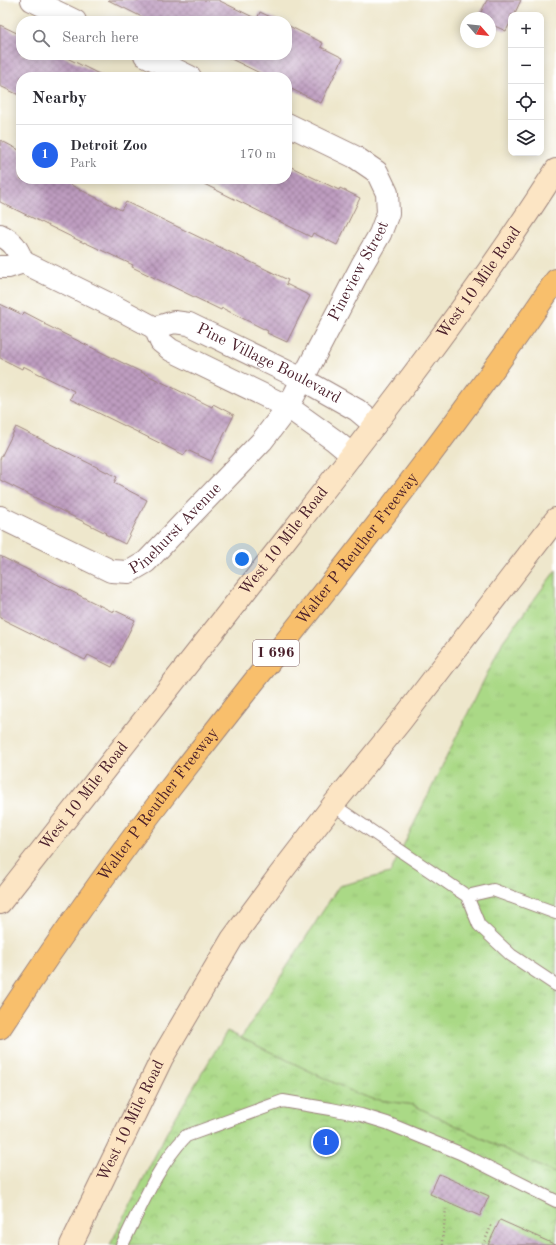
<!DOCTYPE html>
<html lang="en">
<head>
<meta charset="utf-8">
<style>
	body { margin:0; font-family:"Old Standard TT",serif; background:#f7f7f7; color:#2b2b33 }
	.controls { position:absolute; right:12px; top:12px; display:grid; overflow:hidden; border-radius:8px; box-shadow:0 2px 10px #0003 }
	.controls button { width:36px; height:36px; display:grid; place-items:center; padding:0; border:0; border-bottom:1px solid #e1e1e2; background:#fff; color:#2b2b33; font:20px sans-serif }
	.compass { position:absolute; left:460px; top:12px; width:36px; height:36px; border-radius:50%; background:#fff; box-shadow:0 2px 10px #0003; rotate:118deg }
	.you { position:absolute; left:242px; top:559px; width:14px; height:14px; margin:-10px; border:3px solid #fff; border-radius:50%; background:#1a73e8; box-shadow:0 0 0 6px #1a73e833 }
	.badge { display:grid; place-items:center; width:26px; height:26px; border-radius:50%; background:#2563eb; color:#fff; font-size:13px; font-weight:700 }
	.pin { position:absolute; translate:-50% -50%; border:2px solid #fff; box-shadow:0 1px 4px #0006 }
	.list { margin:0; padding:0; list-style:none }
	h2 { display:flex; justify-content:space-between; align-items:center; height:52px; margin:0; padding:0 16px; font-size:17px }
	h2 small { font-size:13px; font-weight:400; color:#7c7c81 }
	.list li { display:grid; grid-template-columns:26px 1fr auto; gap:12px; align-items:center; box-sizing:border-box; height:60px; padding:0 16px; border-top:1px solid #e1e1e2 }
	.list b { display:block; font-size:15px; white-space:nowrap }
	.list p { margin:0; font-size:13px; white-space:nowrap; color:#7c7c81 }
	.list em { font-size:13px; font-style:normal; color:#7c7c81 }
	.icon { flex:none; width:22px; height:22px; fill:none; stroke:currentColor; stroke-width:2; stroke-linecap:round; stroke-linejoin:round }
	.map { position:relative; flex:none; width:556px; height:1245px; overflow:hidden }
	.search { position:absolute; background:#fff; box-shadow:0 2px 10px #0003; left:16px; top:16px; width:276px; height:44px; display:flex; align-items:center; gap:10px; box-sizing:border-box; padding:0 14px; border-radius:16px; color:#7c7c81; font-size:15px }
	.panel { position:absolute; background:#fff; box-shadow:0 2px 10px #0003; left:16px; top:72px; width:276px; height:112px; border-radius:16px }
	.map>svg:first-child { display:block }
	.grass { fill:url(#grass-tufts); stroke:#7a7c58 }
	.park { fill:url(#park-crowns); stroke:#7a7c58 }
	.building { fill:url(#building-cross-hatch) }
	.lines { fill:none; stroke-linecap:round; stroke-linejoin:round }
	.service-casing { stroke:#9c837c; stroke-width:14 }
	.minor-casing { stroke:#9c837c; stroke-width:24 }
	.secondary-casing { stroke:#9c837c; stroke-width:24 }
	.motorway-casing { stroke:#9c837c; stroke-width:24 }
	.path { stroke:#9c837c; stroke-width:2.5; stroke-dasharray:1 3; stroke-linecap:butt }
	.service { stroke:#fff; stroke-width:12 }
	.minor { stroke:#fff; stroke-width:22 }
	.secondary { stroke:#fce5c4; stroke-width:22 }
	.motorway { stroke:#f8bf6c; stroke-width:22 }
	.labels { text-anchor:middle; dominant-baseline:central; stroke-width:3; stroke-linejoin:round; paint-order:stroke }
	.shield { fill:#fff; stroke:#80626b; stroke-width:1 }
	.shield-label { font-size:15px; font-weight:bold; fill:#4a1f2b }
	.street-label { font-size:16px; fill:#4a1f2b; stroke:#fff }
</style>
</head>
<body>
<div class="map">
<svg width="556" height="1245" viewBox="0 0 556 1245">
	<defs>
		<pattern id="grass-tufts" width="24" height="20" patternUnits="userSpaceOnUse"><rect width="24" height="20" fill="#aad986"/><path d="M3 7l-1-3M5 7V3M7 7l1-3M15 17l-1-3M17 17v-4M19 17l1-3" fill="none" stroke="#94ba74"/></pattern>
		<pattern id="park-crowns" width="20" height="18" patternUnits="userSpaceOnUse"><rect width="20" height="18" fill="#aad986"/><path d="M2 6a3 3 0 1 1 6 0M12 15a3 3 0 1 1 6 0" fill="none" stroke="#94ba74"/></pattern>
		<pattern id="building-cross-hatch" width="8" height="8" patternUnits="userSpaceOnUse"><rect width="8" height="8" fill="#be9dc0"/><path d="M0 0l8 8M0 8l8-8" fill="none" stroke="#9c7f9c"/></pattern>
	</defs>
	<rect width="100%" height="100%" fill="#fff"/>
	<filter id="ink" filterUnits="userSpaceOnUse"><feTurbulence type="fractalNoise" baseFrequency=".025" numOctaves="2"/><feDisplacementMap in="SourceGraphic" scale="8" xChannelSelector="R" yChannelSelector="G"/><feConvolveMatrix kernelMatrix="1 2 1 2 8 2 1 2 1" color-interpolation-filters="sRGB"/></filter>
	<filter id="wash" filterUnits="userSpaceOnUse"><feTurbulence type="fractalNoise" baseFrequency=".012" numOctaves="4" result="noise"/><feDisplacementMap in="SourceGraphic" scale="16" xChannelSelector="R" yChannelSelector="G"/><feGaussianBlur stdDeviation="0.9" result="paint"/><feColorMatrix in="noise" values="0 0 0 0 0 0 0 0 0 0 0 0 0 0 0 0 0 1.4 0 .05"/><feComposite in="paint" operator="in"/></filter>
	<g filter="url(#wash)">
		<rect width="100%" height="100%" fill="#eee7cc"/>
		<path class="grass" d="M556,570v604l-143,-69 -40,-6 -18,-6 -114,-55 98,-152 51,-13 113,-232z"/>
		<path class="park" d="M227,1031l128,62 18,6 40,6 143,69v71h-446l58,-115z"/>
		<g id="blocks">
			<path class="building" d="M108,0h110l39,19 3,-7 19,9h-129z
				M487,0h34l-7,15h-3v6l-5,10 -16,-7v-6h-12z
				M0,25l21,10v20h40l44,22h-84v19l-21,-10z
				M287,25l36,18 -2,4 22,11 -22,45 -34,-16v-10h-19l-45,-22h64z
				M0,140l21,11v28h53l-3,6 50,25 5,-8 162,78 -2,4 24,12 -23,46 -20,-9 1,-2 -46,-23 -1,2 -89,-43 1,-2 -49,-23v1l-84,-41z
				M287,165l52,25 1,-2 20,10 -23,47 -24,-12 -2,4 -117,-58h93z
				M0,304l23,11 1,-3 21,11 -1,1 168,83 1,-3 21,11 -23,46 -24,-11 -3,5 -114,-56 4,-8 -51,-25 -1,3 -22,-11z
				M16,427l101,50 -3,6 33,17 -22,44 -20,-10 1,-1 -106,-53v-21z
				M0,556l113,56 1,-2 21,10 -23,47 -24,-12 -3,5 -85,-42z
				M439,1174l50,22 -9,20 -50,-22z
				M500,1220l56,25h-68z"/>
		</g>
	</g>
	<g filter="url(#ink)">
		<use href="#blocks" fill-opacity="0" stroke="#9c837c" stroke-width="1"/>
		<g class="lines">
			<g class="service-casing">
				<path id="service" d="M333,805l134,91 12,29 32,30 45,30
					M467,896l26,-6 63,23
					M122,1245c19,-38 35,-79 64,-109l97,-35 48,8 30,6 26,8 73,30 96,48"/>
			</g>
			<g class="minor-casing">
				<g id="minor">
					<path d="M32,0l43,21"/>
					<path d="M145,55l45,22"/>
					<path d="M0,235c14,7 17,13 23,27l98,48 34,18 6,14 10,8 117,57 46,33 18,15"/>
					<path d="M0,267h8l15,-5"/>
					<path id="s1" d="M155,328l19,-6 15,2 113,55 55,31 18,15"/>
					<path id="s2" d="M0,517l111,54 18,1 17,-10 116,-121 26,-34 74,-142 18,-31 8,-21 -1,-20 -10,-21 -22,-15 -68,-33"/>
				</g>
			</g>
			<g class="secondary-casing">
				<g id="secondary">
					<path id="s3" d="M0,903c95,-120 189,-240 283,-360 95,-121 190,-243 273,-373"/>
					<path id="s4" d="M71,1245l91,-187 70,-119 45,-61 56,-73 68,-84 155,-202"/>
				</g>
			</g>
			<g class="motorway-casing">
				<g id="motorway">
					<path id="s5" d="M0,1028c54,-82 111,-163 171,-241 130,-167 266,-331 385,-507"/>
				</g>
			</g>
			<path class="path" d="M443,1245l-1,-3 4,-33
				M483,1245l9,-21"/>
			<use href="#service" class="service"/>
			<use href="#minor" class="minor"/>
			<use href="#secondary" class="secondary"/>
			<use href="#motorway" class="motorway"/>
		</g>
	</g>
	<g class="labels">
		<rect class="shield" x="253" y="640" width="46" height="26" rx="3"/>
		<g class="shield-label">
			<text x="276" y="653">I 696</text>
		</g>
		<g class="street-label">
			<text stroke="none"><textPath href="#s2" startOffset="525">Pineview Street</textPath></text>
			<text stroke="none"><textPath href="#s3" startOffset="784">West 10 Mile Road</textPath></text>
			<text stroke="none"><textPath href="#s1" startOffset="124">Pine Village Boulevard</textPath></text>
			<text stroke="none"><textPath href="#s2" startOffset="205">Pinehurst Avenue</textPath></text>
			<text stroke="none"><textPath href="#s3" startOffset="460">West 10 Mile Road</textPath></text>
			<text stroke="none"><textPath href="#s5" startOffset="598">Walter P Reuther Freeway</textPath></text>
			<text stroke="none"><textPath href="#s3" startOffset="136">West 10 Mile Road</textPath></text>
			<text stroke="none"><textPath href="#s5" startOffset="274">Walter P Reuther Freeway</textPath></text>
			<text stroke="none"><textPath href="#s4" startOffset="138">West 10 Mile Road</textPath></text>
		</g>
	</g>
</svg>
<div class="controls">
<button>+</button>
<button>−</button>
<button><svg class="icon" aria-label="locate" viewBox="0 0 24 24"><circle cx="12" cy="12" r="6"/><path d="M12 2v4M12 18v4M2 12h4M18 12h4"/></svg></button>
<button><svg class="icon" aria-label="layers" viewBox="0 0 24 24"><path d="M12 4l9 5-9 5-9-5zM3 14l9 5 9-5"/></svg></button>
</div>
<svg class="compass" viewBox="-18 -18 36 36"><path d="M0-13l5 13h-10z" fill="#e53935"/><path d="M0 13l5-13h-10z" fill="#7c7c81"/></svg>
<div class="you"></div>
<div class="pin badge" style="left:326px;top:1142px">1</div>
<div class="search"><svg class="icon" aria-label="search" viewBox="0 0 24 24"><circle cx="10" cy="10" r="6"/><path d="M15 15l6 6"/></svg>Search here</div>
<section class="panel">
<h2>Nearby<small></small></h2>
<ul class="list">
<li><span class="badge">1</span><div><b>Detroit Zoo</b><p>Park</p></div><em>170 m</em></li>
</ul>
</section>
</div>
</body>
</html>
